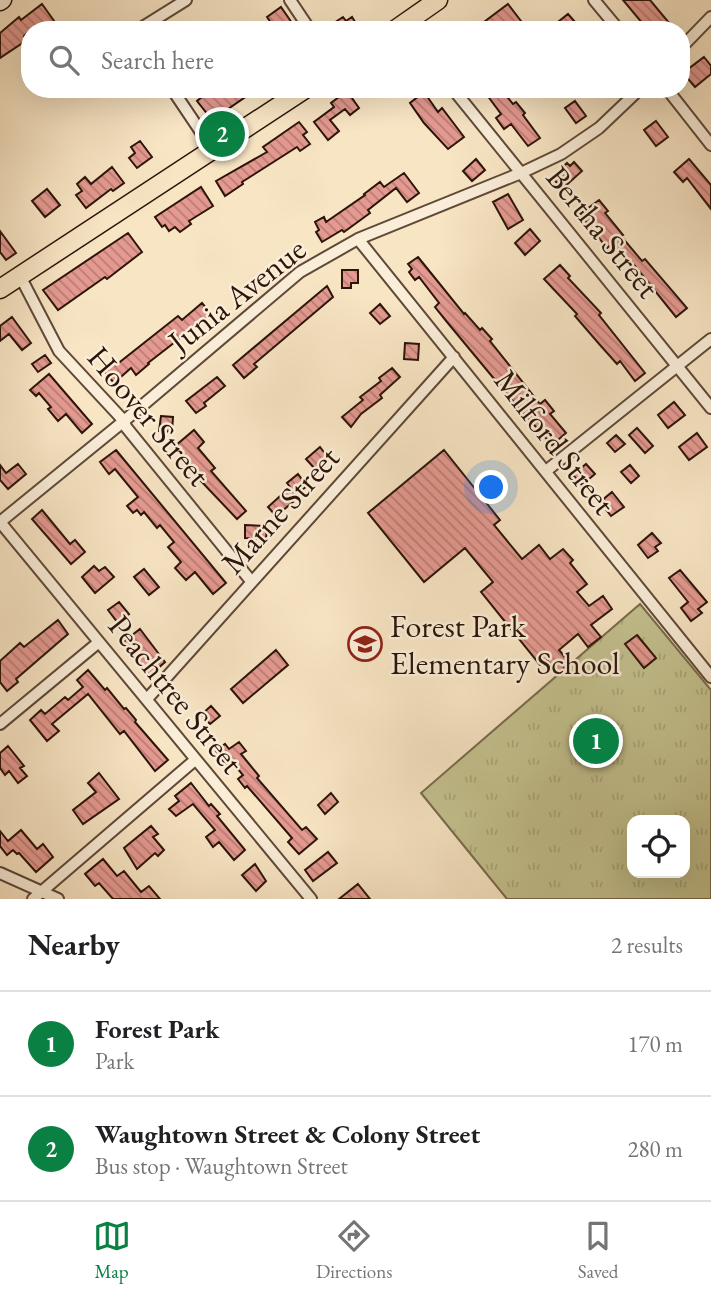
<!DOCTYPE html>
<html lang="en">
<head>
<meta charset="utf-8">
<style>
	body { margin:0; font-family:"EB Garamond",serif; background:#f2f2f2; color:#202124 }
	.controls { position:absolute; right:21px; bottom:21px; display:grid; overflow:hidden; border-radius:14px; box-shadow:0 7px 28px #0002 }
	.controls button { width:63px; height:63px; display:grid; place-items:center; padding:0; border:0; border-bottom:2px solid #e0e0e0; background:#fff; color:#202124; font:35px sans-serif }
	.you { position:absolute; left:492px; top:488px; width:24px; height:24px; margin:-18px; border:5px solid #fff; border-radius:50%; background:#1a73e8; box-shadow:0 0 0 10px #1a73e833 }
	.badge { display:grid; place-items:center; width:46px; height:46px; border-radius:50%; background:#0b8043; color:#fff; font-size:23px; font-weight:700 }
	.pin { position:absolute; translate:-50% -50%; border:4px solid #fff; box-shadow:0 2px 7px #0006 }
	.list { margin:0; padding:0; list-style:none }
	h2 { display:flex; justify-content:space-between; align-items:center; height:91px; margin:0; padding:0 28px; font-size:30px }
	h2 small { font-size:23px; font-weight:400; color:#757577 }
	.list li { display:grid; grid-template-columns:46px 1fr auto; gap:21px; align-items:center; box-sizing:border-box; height:105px; padding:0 28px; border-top:2px solid #e0e0e0 }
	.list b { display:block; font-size:26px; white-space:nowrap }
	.list p { margin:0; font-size:23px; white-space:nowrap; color:#757577 }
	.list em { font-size:23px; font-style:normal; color:#757577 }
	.icon { flex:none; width:38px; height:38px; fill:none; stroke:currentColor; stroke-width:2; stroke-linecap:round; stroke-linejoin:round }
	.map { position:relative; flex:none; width:711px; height:899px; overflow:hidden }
	.search { position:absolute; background:#fff; box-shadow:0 7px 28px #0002; left:21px; right:21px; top:21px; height:77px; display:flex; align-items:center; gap:18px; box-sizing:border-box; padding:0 24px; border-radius:28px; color:#757577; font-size:26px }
	.sheet { height:301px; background:#fff }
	nav { display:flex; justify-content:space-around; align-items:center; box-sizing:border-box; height:98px; border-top:2px solid #e0e0e0; background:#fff; font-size:19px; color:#757577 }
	nav a { display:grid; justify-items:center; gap:4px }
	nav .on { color:#0b8043 }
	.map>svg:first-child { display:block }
	.park { fill:url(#park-tufts); stroke:#786b4c; stroke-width:2; fill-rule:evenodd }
	.building { fill:url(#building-back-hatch); stroke:#2c1409; stroke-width:2 }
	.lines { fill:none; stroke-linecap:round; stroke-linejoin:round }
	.street-casing { stroke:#5f4838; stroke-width:14 }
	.secondary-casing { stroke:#2c1409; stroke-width:19 }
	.primary-casing { stroke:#2c1409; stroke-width:21 }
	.street { stroke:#faeed9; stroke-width:10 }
	.secondary { stroke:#faeed9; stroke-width:16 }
	.primary { stroke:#f8e5c4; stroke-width:18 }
	.labels { text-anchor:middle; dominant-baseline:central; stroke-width:5; stroke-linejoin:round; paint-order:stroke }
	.street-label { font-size:32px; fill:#2c1409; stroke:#faeed9 }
	.poi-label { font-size:32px; fill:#2c1409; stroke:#faeed9; text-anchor:start }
</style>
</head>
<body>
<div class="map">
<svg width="711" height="899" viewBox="0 0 711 899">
	<defs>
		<pattern id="park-tufts" width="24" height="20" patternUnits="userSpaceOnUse" patternTransform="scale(1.75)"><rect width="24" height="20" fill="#c4c28f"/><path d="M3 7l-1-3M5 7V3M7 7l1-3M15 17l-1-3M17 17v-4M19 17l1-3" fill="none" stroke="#a9a67a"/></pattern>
		<pattern id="building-back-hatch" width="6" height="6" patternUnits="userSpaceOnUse" patternTransform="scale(1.75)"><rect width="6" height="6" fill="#e59a91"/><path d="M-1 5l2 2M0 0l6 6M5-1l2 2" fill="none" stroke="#ba7c75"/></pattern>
	</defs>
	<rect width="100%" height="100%" fill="#f8e5c4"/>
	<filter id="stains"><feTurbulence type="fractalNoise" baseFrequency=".00286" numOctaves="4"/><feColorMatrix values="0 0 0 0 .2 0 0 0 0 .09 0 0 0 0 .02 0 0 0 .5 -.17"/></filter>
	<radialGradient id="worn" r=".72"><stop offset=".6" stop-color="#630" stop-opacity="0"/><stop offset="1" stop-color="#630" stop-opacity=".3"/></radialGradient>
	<path class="park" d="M640,604l71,86v209h-204l-86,-106zM632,820h53v53h-53z"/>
	<path class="building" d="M623,0h27l25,30h-27z
		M42,4l15,21 -7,5h-20l-6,6 3,4 -27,18v-25l19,-16 2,3z
		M508,4l13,17 -6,5 2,4h-27l-6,-8z
		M281,7l11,16 -9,7h-21l9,-7 -4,-6z
		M568,14l14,16h-18l-6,-8z
		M343,17l3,4 6,-4 8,13h-37z
		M704,57l7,9v8l-16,13 -12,-14z
		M212,89h45l-45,31 -15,-19z
		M495,89h6l12,15 3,-2 9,11 -2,2 17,23 -12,8 -17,-22 -7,5 -8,-11 5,-4 -14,-19z
		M347,91l12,17 -9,7 -5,-6 -15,11 9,11 -11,9 -14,-18 20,-15 -3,-4z
		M424,92l14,20 4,-4 22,29 -16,12 -24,-26 -14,-20z
		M575,101l11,15 -10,7 -11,-15z
		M656,121l12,16 -12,9 -12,-16z
		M299,122l8,10 -4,3 7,9 -10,7 -3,-4 -55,35 1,2 -18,12 -9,-15 51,-29 -4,-5z
		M140,141l12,16 -15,11 -8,-10 6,-5 -4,-6z
		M476,159l9,11 -13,11 -9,-10z
		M689,159l22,26v24l-24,-31 -4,4 -9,-10z
		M574,162l8,9 -20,18 -10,-12 15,-14 3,3z
		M112,167l12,16 -11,8 -2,-2 -25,19 -10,-13 6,-4 -5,-7 8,-7 6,7z
		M404,173l15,20 -12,9 -11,-14 -28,22 2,3 -26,19 -2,-2 -20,12 -6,-10 3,-2 -4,-8 9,-5 2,5 39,-27 -1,-1 16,-12 4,5z
		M201,187l12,19 -24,15 2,3 -11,8 -5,-5 -6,4 -4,-6 -3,2 -7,-10z
		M47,189l13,16 -15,12 -13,-16z
		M508,194l15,26 -15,9 -15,-27z
		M599,200l9,11 -3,2 18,22 -2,1 21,25 3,-2 42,49 -11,9 -45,-56 -3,2 -16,-19 -5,4 -27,-34z
		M530,229l10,12 -15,14 -10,-12z
		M0,231l16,22 -10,7 -6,-8z
		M128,233l14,19 -35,27 -2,-2 -47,33 -15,-20z
		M418,257l46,57 1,-1 15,17 2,-2 10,11 -2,2 50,63 5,-4 9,11 -4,3 16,19 -14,12 -47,-53 -58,-70 -12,-15 4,-4 -20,-26 -4,3 -6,-8 3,-3 -4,-5z
		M560,265l10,11 -2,2 33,35 -2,2 46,58 -10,8 -15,-20 -3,3 -17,-19 -25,-29 2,-2 -33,-35z
		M342,270h16v13h-7v5h-9z
		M327,286l6,11 -79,67 3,3 -13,11 -11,-13z
		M202,303l9,11 -63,49 1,1 -13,11 -5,-7 -17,15 -11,-13 11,-8 2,3 62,-49 4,4z
		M380,304l10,12 -10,8 -10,-11z
		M12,317l19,26 -9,7 -13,-16 -9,7v-15z
		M405,343l14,1 -1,16 -14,-1z
		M45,355l6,8 -13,9 -6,-8z
		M392,368l8,9 -20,18 2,3 -21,16 -10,13 -9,-10 21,-17 -3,-3 21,-16 -2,-3z
		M49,374l43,50 -10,9 -16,-19 -8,7 -10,-12 3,-2 -12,-14 -3,3 -6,-6z
		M217,377l8,9 -21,17 2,3 -10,7 -10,-12z
		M674,402l11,13 -17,13 -10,-13z
		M161,416l12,1 -1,15 -13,-1z
		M637,428l16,18 -8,7 -16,-18z
		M194,430l10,12 -6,6 17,20 -4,3 35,40 -9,8 -37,-39 -26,-33z
		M697,433l10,14 -18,13 -10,-13z
		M616,435l9,9 -10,8 -8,-9z
		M320,447l9,12 -13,11 -10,-11z
		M116,450l110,133 -13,11 -18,-22 -9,8 -11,-12 6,-6 -13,-15 6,-5 -14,-17 -3,3 -13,-16 -3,3 -4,-5 -4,3 -6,-7 11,-9 -23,-28 -6,5 -9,-12z
		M444,450l56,70 -6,5 28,34 17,-14 11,14 13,-10 10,11 -3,3 17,21 -10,8 12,14 14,-10 9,13 -21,16 10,12 -13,10 -10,-13 -19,16 11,13 -12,10 -11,-13 -7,5 -59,-73 12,-10 -28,-34 -41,34 -56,-69z
		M18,464l8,10 -18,15 -8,-9v-15l6,8z
		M586,464l9,10 -13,11 -9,-10z
		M630,465l9,11 -8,7 -10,-11z
		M298,474l9,12 -17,13 3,3 -17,14 -8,-9 22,-20 -3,-4z
		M612,492l12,15 -13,9 -11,-14z
		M42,510l28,34 5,-4 10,12 -14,12 -39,-45z
		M245,525l22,1 -1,13 -21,-1z
		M652,533l9,10 -6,4 3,4 -10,7 -10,-13z
		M94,566l5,5 6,-4 9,10 -19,16 -13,-16z
		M144,569l15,18 -10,8 -15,-18z
		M680,570l27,32 -9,7 4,4 -11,8 -10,-13 7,-6 -19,-24z
		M119,602l10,12 -11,9 -10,-13z
		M58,620l10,14 -52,45 2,3 -11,9 -7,-9v-21l20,-18 4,4z
		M140,629l25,33 -17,15 -26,-34z
		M637,635l19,23 -12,10 -19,-24z
		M276,650l12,15 -45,38 -12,-14z
		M88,670l17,20 2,-2 17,21 2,-1 10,12 -1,2 33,38 -13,11 -31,-40 -4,3 -32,-40 -36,30 7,7 -12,10 -17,-21 11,-10 4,4 20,-17 3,3 15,-13 -6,-7z
		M211,706l9,10 -10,8 -8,-10z
		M239,742l7,9 -5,3 18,22 -2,2 45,52 4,-3 11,12 -18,15 -11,-12 4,-4 -45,-52 -2,2 -7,-9 5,-4 -11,-13 -5,4 -11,-15 9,-7 4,5z
		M8,746l16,20 -4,2 7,8 -9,7 -9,-12 -4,4 -5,-7v-15z
		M99,773l20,26 -36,25 -10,-14 23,-18 -8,-9z
		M191,783l18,23 2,-2 9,10 -3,2 28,34 -11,10 -15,-18 -6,5 -7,-10 9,-7 -22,-26 -17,12 -7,-7 10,-8 -4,-5z
		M331,793l7,9 -13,12 -7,-9z
		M151,826l7,8 -5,3 11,13 -6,6 -3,-3 -18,16 -13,-21z
		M21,830l16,19 6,-5 10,13 -17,15 -17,-19 -2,1 -4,-4 -6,5 -7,-9v-15l8,10z
		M328,852l9,11 -24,18 -8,-11z
		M103,859l14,17 7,-5 17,21 8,-6 11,13h-47l-14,-16 -4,3 -10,-12z
		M255,864l11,17 -10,10 -14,-16z
		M358,884l12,15h-31z"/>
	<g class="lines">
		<g class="street-casing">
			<path id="street" d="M290,0l20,30
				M594,0l25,30
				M138,30l48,-30
				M681,48l30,-31
				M172,89l41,61
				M453,89l258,319
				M667,89l44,56
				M358,239l353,438
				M20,276l39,75 65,70 2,6 125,154
				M546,471l165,-132
				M0,522l124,-101 176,-149 58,-33 163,-66 40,-19 38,-26 41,-39
				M0,522l311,377
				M147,699l307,-342
				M0,724l99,-82
				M0,873l58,26
				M33,899l162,-139"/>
		</g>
		<g class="secondary-casing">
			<path id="secondary" d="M0,2l3,-2"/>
		</g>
		<g class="primary-casing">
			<path id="primary" d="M395,30l43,-30
				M0,289l305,-200"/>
		</g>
		<use href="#street" class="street"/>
		<use href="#secondary" class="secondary"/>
		<use href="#primary" class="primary"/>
	</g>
	<defs>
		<g id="school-ring" transform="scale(1.75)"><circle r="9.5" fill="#faeed9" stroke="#8f2418" stroke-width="1.5"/><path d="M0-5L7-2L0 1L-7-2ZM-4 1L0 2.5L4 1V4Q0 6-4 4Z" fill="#8f2418"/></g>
	</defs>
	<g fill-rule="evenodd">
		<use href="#school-ring" x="365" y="644"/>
	</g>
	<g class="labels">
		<g class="street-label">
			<text transform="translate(603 232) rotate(51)">Bertha Street</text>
			<text transform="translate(237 295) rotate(-38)">Junia Avenue</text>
			<text transform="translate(149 416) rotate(50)">Hoover Street</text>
			<text transform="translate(555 442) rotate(52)">Milford Street</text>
			<text transform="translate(280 510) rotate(-48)">Marne Street</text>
			<text transform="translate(176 694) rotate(51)">Peachtree Street</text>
		</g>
		<g class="poi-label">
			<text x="390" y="626">Forest Park<tspan x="390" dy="37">Elementary School</tspan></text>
		</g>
	</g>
	<rect width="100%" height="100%" filter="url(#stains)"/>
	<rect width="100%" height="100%" fill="url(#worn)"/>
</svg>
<div class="controls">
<button><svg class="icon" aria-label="locate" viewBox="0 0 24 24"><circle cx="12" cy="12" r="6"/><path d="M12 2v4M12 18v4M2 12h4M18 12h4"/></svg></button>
</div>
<div class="you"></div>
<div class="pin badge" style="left:596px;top:741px">1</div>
<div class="pin badge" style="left:222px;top:134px">2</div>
<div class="search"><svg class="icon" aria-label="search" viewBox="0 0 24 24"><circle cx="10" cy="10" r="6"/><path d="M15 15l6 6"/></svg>Search here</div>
</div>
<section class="sheet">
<h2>Nearby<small>2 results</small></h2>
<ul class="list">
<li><span class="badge">1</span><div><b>Forest Park</b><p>Park</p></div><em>170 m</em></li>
<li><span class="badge">2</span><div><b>Waughtown Street &amp; Colony Street</b><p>Bus stop · Waughtown Street</p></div><em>280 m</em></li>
</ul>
</section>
<nav>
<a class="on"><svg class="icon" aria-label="map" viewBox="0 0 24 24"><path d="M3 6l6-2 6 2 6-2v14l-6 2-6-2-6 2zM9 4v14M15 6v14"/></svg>Map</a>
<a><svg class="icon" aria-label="directions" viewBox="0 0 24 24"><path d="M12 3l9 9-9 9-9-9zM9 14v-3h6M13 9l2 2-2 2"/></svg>Directions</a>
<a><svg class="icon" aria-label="saved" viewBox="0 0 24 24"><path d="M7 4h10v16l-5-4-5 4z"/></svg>Saved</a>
</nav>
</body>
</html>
